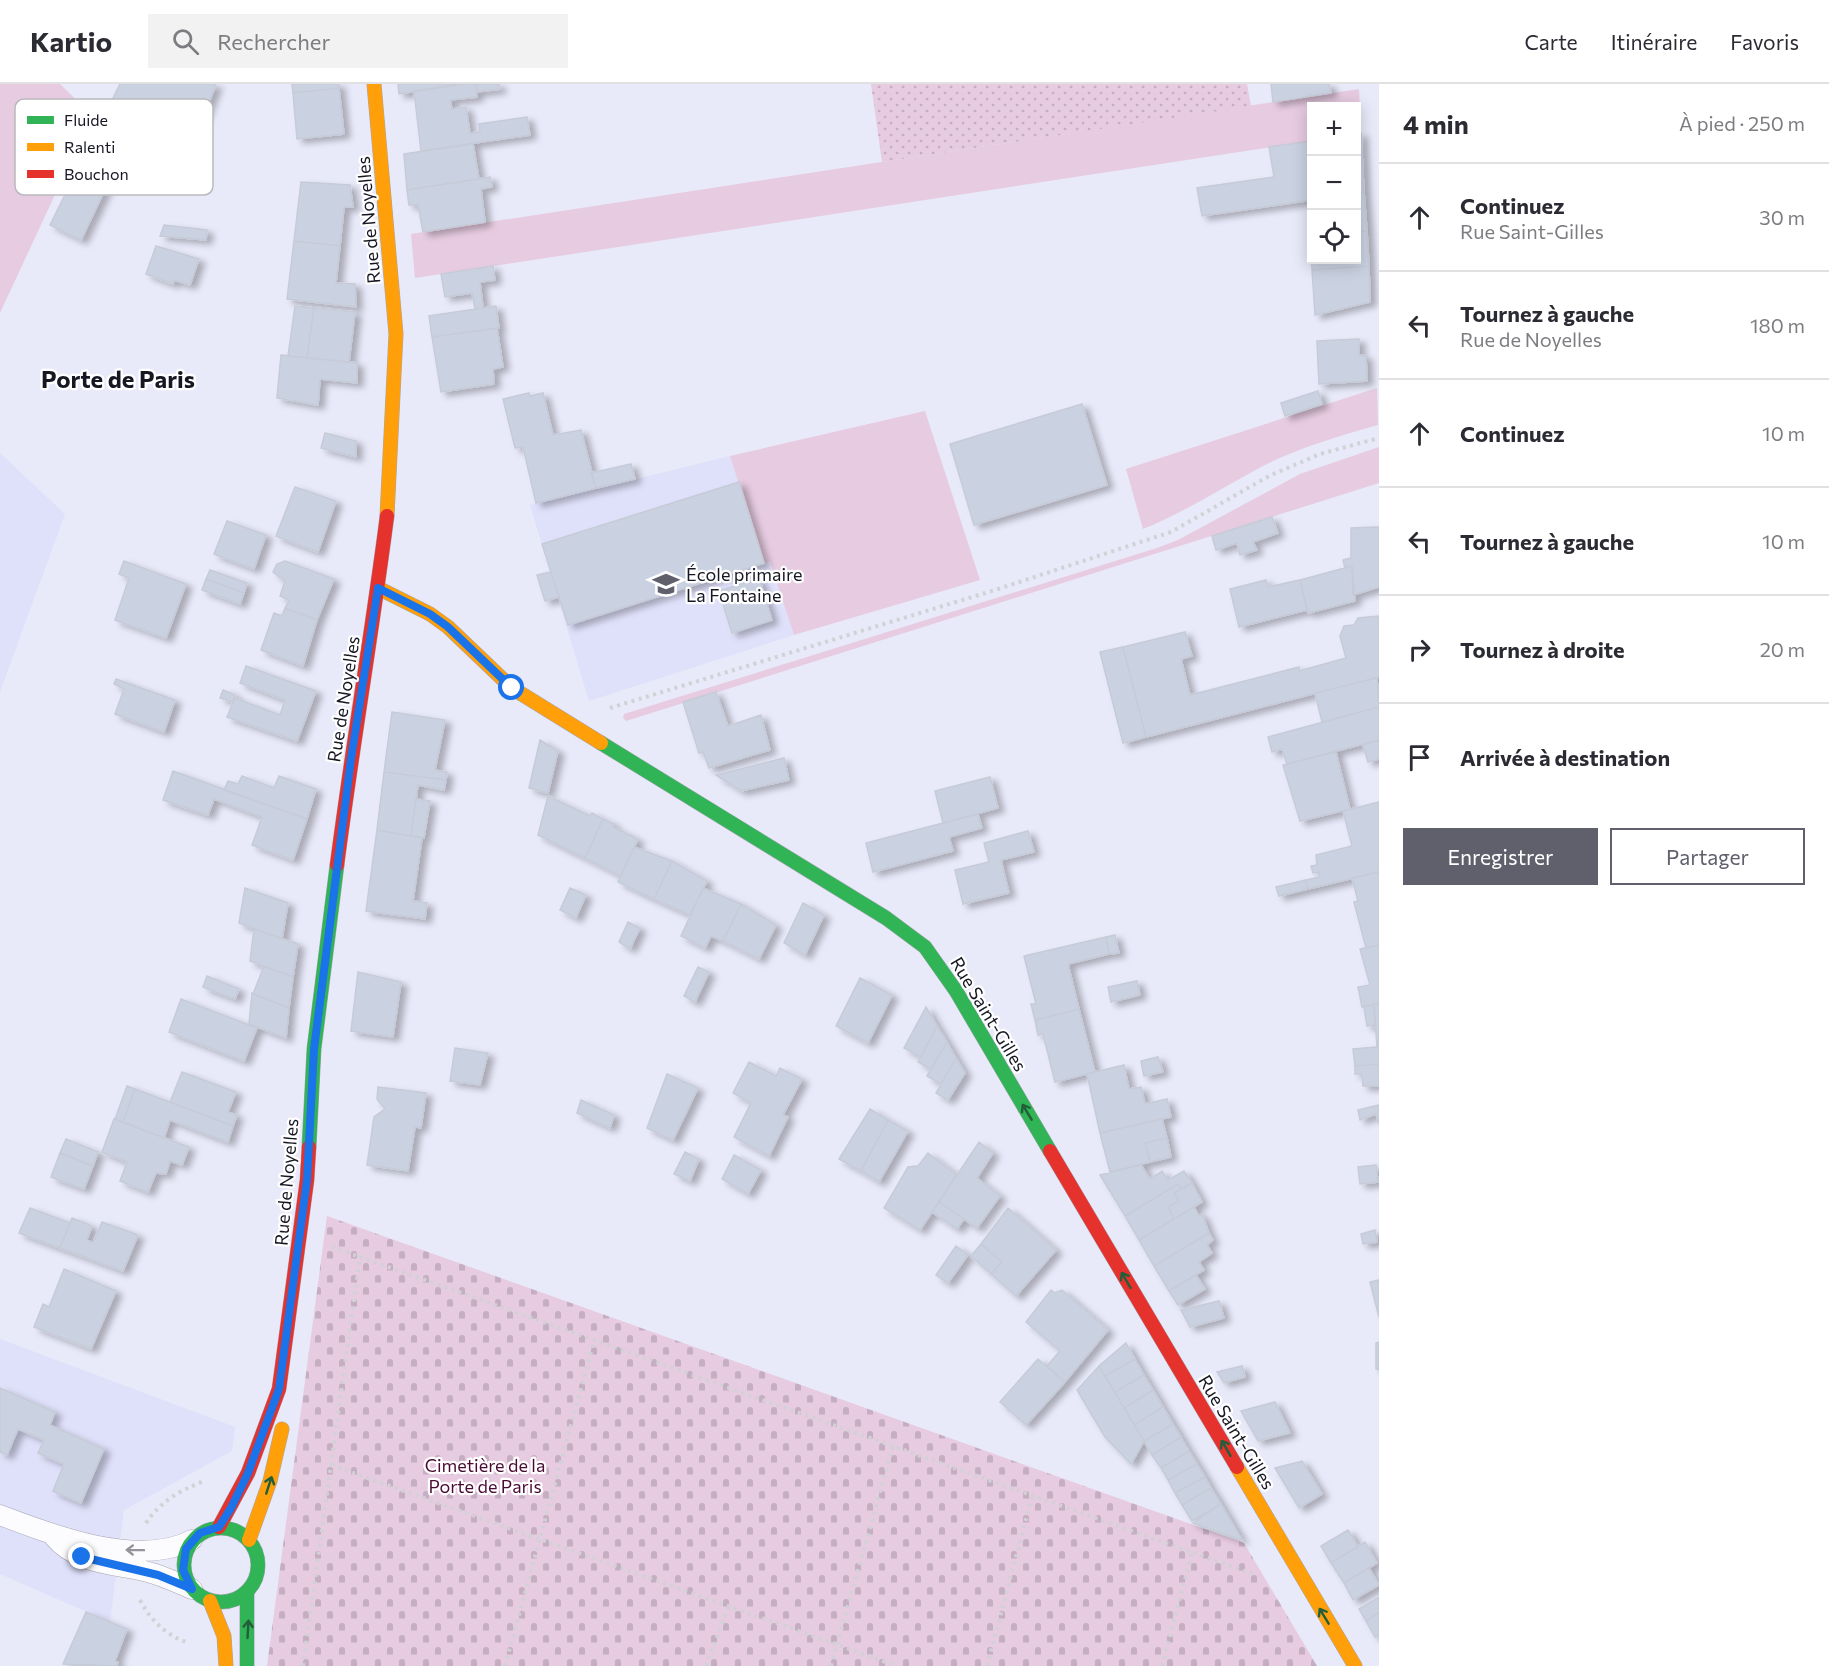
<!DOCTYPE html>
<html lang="fr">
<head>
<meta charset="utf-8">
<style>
	body { margin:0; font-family:Commissioner,sans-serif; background:#f2f2f3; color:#2b2b33 }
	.controls { position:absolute; right:18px; top:18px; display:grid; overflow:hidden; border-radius:0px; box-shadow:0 3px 15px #0003 }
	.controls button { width:54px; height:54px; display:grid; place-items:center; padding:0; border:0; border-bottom:2px solid #e1e1e2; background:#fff; color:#2b2b33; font:30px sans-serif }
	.stop { position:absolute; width:18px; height:18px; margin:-14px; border:4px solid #1a73e8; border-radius:50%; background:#fff }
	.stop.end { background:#1a73e8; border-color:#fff; box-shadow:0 2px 6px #0008 }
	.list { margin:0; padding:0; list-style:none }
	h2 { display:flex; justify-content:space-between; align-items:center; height:78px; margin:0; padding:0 24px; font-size:26px }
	h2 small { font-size:20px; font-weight:400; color:#7c7c81 }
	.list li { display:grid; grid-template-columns:39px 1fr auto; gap:18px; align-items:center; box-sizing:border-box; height:108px; padding:0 24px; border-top:2px solid #e1e1e2 }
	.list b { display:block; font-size:22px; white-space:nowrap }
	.list p { margin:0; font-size:20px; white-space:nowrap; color:#7c7c81 }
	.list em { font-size:20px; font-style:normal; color:#7c7c81 }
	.actions { display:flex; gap:12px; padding:18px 24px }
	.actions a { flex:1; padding:14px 0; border:2px solid #60606d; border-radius:0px; text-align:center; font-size:21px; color:#60606d }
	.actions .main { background:#60606d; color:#fff }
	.icon { flex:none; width:33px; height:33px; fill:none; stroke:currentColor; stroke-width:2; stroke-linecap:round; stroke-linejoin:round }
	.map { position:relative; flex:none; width:1379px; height:1582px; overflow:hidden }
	header { display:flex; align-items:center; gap:36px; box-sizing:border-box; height:84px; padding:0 30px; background:#fff; border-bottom:2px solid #e1e1e2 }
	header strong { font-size:28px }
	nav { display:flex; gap:33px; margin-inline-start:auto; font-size:21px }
	.search { width:420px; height:54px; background:#f2f2f3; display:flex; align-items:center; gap:15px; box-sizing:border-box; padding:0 21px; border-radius:0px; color:#7c7c81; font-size:22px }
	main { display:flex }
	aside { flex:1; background:#fff }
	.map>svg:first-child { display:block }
	.built { fill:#dfe0fa }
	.grass { fill:#e7cbe1 }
	.cemetery { fill:url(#cemetery-stones) }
	.garden { fill:url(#garden-dots) }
	.building { fill:#cad2e2; stroke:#c6cbd7; stroke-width:1.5; filter:url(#shadow) }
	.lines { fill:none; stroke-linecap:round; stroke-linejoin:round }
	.lane-casing { stroke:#a6a6b4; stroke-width:21 }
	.fast-casing { stroke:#a6a6b4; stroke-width:15 }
	.slow-casing { stroke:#a6a6b4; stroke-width:15 }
	.jam-casing { stroke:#a6a6b4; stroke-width:15 }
	.path { stroke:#d2d2d6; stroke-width:4; stroke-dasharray:3 4.5; stroke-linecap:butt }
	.lane { stroke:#fcfcfe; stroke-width:20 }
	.fast { stroke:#30b455; stroke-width:14 }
	.slow { stroke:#ff9f0a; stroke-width:14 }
	.jam { stroke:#e5322d; stroke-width:14 }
	.oneway { stroke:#225e39 }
	.oneway2 { stroke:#94959b }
	.route { stroke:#1a73e8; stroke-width:8 }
	.labels { text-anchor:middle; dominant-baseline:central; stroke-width:4.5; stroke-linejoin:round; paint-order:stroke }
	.street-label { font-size:18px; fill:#161722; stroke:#fff }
	.poi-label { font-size:18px; fill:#161722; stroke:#fff; text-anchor:start }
	.park-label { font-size:18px; fill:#4a0b33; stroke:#fff }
	.district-label { font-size:24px; font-weight:bold; fill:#161722; stroke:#fff }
	.key { fill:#fff; stroke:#b9b9bd; stroke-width:1.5 }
	.key-label { font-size:16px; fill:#161722 }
</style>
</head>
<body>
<header>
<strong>Kartio</strong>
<div class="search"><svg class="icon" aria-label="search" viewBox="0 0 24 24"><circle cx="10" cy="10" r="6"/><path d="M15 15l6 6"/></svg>Rechercher</div>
<nav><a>Carte</a><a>Itinéraire</a><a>Favoris</a></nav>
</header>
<main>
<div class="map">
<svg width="1379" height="1582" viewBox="0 0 1379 1582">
	<defs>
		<pattern id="cemetery-stones" width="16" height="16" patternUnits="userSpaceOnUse" patternTransform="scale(1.5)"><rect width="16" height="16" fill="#e7cbe1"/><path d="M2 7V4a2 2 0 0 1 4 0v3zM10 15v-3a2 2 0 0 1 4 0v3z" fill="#c5aec1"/></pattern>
		<pattern id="garden-dots" width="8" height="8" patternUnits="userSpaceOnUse" patternTransform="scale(1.5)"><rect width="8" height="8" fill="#e7cbe1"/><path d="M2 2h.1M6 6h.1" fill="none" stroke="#c5aec1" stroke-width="1.8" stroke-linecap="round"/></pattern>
		<filter id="shadow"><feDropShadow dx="6" dy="4" stdDeviation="3" flood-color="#0004"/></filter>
	</defs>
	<rect width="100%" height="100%" fill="#e8e9f9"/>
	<path class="built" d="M0,369l65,61 -65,178z
		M730,372l34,107 6,-2 24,74 -205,66 -59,-196z
		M0,1255l235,88 -3,24 -108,59 -14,112 -110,-48z"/>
	<path class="grass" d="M0,0h60l32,31 -92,198z
		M1359,5l2,44 -4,1 -1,-28h-44l-1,35 -896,137 -4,-44z
		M1377,304l1,37c-39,11 -80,23 -117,42 -39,21 -76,45 -118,62l-17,-60z
		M925,327l55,169 -186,55 -24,-73 -6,1 -34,-107z
		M1379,363v36l-753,238 -3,-3 1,-4 533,-166 21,-8 122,-66z"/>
	<path class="cemetery" d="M327,1132l917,327 73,123h-1050z"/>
	<path class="garden" d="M871,0h376l4,22 -369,56z"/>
	<path class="building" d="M120,0h96l-27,72 -56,-25 -52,109 -31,-15z
		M292,0h47v4l-46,5z
		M398,0h65l-64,10z
		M463,0h13l1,13 -27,3 2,9 14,-2 4,26 10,-1 -1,-8 48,-7 3,18 -109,16 -7,-60z
		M476,0h23l1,5 -23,3z
		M1271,0h58l2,9 -58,9z
		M339,4l5,46 -47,5 -4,-46z
		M1361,49l3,59 -8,1v-59z
		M1312,57v59l-110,16 -5,-28 77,-11 -5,-30z
		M473,60l6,35 -72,11 -3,-36z
		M490,93l2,10 -11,2 4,33 -62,10 -5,-27h-9l-2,-15z
		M301,98l49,3 3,22h-9l-4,39 -46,-5z
		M1364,108l3,39 -11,1v-39z
		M1308,116h4v34h-2z
		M164,141l43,5 -1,10 -46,-4z
		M1367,147l2,35 -57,4 -2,-36 2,26h44v-28z
		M294,157l46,5 -4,37 19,1 1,23 -69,-8z
		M156,162l43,13 -9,26 -16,-5 -1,4 -27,-10z
		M493,182l2,14 -15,2 3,26 -8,1 -3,-16 -27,4 -4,-23z
		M1369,182l1,36 -55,13 -3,-45z
		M295,222l19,2 -7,50 -19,-2z
		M496,222l3,22 -67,9 -3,-21z
		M314,224l41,4 -6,50 -42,-4z
		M497,244l6,39 -10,2 1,15 -53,8 -9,-55z
		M1359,255v16l7,1 1,25 -48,3 -2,-43z
		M281,271l76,8v20l-37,-4 -2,26 -41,-7z
		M1318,307l4,13 -37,12 -4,-13z
		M529,309l1,3 13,-3 10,42 28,-5 15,58 -60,15 -13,-56 -8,1 -12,-49z
		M1082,320l25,81 -133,40 -24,-81z
		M325,349l31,8v16l-35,-9z
		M631,380l4,15 -39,9 -5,-15z
		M739,398l25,81 -196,62 -26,-81z
		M295,403l41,14 -18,51 -42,-16z
		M1272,433l6,16 -25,9 4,8 -17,5 -3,-12 -21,7 -4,-14z
		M227,437l39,14 -12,34 -40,-15z
		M1379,443v60l-26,8 -1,-29 -7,2 -2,-8 8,-2v-30z
		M124,477l62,23 -20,54 -51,-18 14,-42 -10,-4z
		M285,477l49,18 -17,41 -32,-12 4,-8 -9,-4 5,-15 -12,-9 4,-8z
		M1352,482l3,35 -47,12 -8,-33z
		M210,486l37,13 -3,10 -38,-14z
		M551,488l8,25 -14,4 -8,-26z
		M759,494l13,42 -40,13 -13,-42z
		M206,495l38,14 -4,11 -38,-14z
		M1266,496l2,7 32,-7 7,30 -68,17 -9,-38z
		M285,524l32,12 -14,46 -42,-16 13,-37 8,3z
		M1379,532v61l-233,60 -23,-90 62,-15 7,24 -11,3 9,36 109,-28v4l47,-13 -6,-22 4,-10 10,-1 4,-7z
		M1123,563l23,90 -23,6 -23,-91z
		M246,582l70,25 -19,50 -70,-24 8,-19 45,17 5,-15 -45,-17z
		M1377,594l2,29 -57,15 -7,-29z
		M116,595l59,21 -11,32 -49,-18 9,-25 -10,-5z
		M223,606l12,5 -2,7 -13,-4z
		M716,608l12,34 33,-11 9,35 -61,18 -6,-16 -4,1 -16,-51z
		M1379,623v33l-92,24 -5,-15 -10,3 -4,-15z
		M392,628l53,8 -10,50 12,2 -1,8 -62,-8z
		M540,656l18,11 -10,42 -19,-5z
		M1379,656v19l-11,3 -5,-17z
		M1336,668l14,57 -50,12 -17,-56z
		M784,674l5,22 -48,11 -25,-16z
		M173,687l134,48 -14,41 -41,-15 10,-28 -48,-18 -6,16 -45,-15z
		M384,688l62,8 -2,10 -26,-5 -7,51 -34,-6z
		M242,692l32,12 5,-12 37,13 -9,30 -83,-29 4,-9 10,3z
		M990,693l8,31 -55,15 -8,-32z
		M548,712l42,20 2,-3 11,6 -18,39 -47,-23z
		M416,715l14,2 -6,37 -13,-2z
		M1379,718v70l-71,17 -2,-9 14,-3 -1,-5 -6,1 -2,-7 6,-1 -1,-10 36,-9 -9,-35z
		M978,730l4,14 -33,9 4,14 -80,21 -7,-29z
		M603,735l11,5 -1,3 25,12 -17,37 -36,-18z
		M377,746l45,8 -9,63 14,2 -2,16 -59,-8z
		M1028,747l6,21 -33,8 8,33 -46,11 -8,-34 34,-8 -5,-19z
		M634,763l38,14 -18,38 -36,-17z
		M672,777l35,20 -17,34 -36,-16z
		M1379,788v73l-13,3 -12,-46 4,-1 -6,-23z
		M1306,796l2,9 -29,7 -3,-9z
		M245,804l43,15 -6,36 -43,-16z
		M570,804l16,7 -10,23 -16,-8z
		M703,804l38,16 -18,37 -12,-5 -6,12 -24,-12z
		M803,819l21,12 -19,40 -21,-12z
		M741,820l35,21 -17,34 -36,-18z
		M628,838l12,6 -10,21 -11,-7z
		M254,845l44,15 -5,33 -43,-16z
		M1115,851l4,18 -10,1 -3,-17z
		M1106,853l3,17 -41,10 11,45 -44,11 -4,-16h5l-12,-48z
		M1379,861v58l-17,4 -4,-20 12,-2 -10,-36z
		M264,882l29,11 -4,31 -36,-14z
		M698,883l11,5 -14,30 -11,-6z
		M358,888l43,10 -8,55 -42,-6z
		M207,892l32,13 -4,10 -32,-12z
		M860,894l32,17 -24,48 -32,-17z
		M1137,897l3,14 -29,7 -3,-15z
		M252,909l37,15 -3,30 -37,-14z
		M181,915l76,29 -13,33 -75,-29z
		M1379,919v61l-24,2 -2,-17 24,-2 -3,-43z
		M1374,920l1,21 -8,1 -3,-19z
		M926,923l11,19 -16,31 -17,-9z
		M1079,925l16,63 -40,10 -12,-48 -5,1 -3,-15z
		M937,942l10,16 -16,27 -13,-7z
		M947,958l9,16 -15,26 -14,-8z
		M455,964l33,5 -8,32 -30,-4z
		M1158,973l5,15 -19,4 -3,-15z
		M956,974l9,15 -17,27 -12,-7z
		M749,978l27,14 4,-8 22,11 -19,36 5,2 -19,39 -35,-19 17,-34 -18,-10z
		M1379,980v22h-16l-1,-12h-7v-8z
		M1124,981l5,24 12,-2 4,17 22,-5 4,18 -71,16 -13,-59z
		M182,988l54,20 -8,20 9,3 -4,11 -63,-24z
		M667,990l31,14 -25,52 -26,-12z
		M127,1002l8,3 -12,33 -8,-3z
		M378,1003l48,6 -5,35 -6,-1 -7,44 -41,-6 7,-48 11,-8 -8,-10z
		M135,1005l98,37 -5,16 -58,-22 -6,18 -41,-16z
		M581,1016l33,15 -4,13 -33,-15z
		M1379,1021v19l-3,-10 -16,6 -2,-10z
		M870,1025l18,11 -27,51 -22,-12z
		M114,1035l75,28 -7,18 -12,-4 -4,13 -10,-1 -8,19 -28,-11 7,-19 -25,-10z
		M1162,1035l5,19 -22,5 5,19 -40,10 -10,-39z
		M888,1036l20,11 -29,51 -18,-11z
		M1167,1054l4,19 -21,5 -5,-19z
		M66,1055l32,13 -5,14 -33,-13z
		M979,1058l14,11 -16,25 23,18 -23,32 -38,-26z
		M685,1068l14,7 -9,22 -16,-7z
		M60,1069l33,13 -9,23 -33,-12z
		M928,1069l29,22 -37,55 -36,-22 24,-41 10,-1z
		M734,1071l27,15 -13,24 -26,-15z
		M1141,1081l9,14 12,-8 6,9 16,-9 8,12 -11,6 -3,-5 -53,32 -25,-41z
		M1376,1081l2,17 -18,2 -2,-17z
		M1192,1099l10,19 -28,17 -6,-12 11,-6 -5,-8z
		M1178,1100l3,5 -7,4 5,8 -11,6 6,12 -35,21 -14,-24z
		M939,1118l25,17 -7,10 -25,-17z
		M1194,1123l5,9 3,-2 7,19 -55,33 -15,-26z
		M30,1124l40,15 -10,25 -41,-15z
		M1008,1124l48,42 -40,46 -25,-22 11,-12 -21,-18z
		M72,1134l20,8 -5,14 6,3 9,-21 36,13 -15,36 -63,-23z
		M1375,1146l2,12 -14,2 -2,-10z
		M1209,1149l4,7 -6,5 5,8 -13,9 5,8 -35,21 -15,-25z
		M981,1160l21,18 -11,12 -20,-18z
		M956,1162l12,9 -20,28 -12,-8z
		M64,1185l52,22 -25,58 -57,-22 9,-23 6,3z
		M1196,1191l9,14 -27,16 -9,-14z
		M1379,1196v37l-9,-35z
		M1051,1206l4,3 7,-3 46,40 -43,52 -18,-16 13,-15 -34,-29z
		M1219,1217l5,17 -34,9 -9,-17z
		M1379,1258v28l-3,-1v-26z
		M1126,1259l9,16 -30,17 -6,-10z
		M1038,1275l27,23 -39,43 -26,-23z
		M1135,1275l9,16 -29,17 -10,-16z
		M1099,1282l45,75 -13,23 -26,-27 -28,-47z
		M1242,1282l3,11 -21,6 -7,-11z
		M1144,1291l9,15 -29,18 -9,-16z
		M0,1304l55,24 -5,13 54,24 -23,54 -28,-12 11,-27 -26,-11 6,-13 -26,-11 -11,26 -7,-3z
		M1153,1306l10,17 -29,18 -10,-17z
		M1275,1318l15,31 -32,8 -17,-30z
		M1163,1323l10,17 -29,17 -10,-16z
		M1173,1340l8,13 -29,18 -8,-14z
		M1181,1353l8,14 -28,17 -9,-13z
		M1189,1367l8,13 -29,16 -7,-12z
		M1302,1377l20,33 -23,14 -24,-40z
		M1197,1380l8,13 -30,16 -7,-13z
		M1205,1393l6,11 -29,17 -7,-12z
		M1211,1404l10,16 -29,17 -10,-16z
		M1221,1420l21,36 -49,-17z
		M1348,1446l10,17 -27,16 -10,-17z
		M1365,1458l12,21 -33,20 -13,-20z
		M1369,1484l10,17 -26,15 -9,-17z
		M1379,1513v15l-13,9 -7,-12z
		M86,1528l41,17 -12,32 3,1 -1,4 -54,-2z
		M1379,1528v23l-4,2 -9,-16z"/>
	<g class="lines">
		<g class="lane-casing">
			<path id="lane" d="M0,1431c52,20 138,53 192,25
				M54,1453c23,28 62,27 94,35 16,4 29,11 44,17"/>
		</g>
		<g class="fast-casing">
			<path id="fast" d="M601,659l285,175 39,29 31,44 94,160
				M309,1063l5,-98 23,-184
				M184 1481a37 37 0 1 1 74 0a37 37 0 1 1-74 0Z
				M247,1507v75"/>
		</g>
		<g class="slow-casing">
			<path id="slow" d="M374,0l22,250 -9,182
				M378,504l52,26 18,13 64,61 89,55
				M1237,1383l118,199
				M249,1456l21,-59 12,-52
				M210,1517l14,35 2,30"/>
		</g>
		<g class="jam-casing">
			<path id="jam" d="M337,781c15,-116 35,-232 50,-349
				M1050,1067l187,316
				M219,1443l29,-54 31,-84 28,-209 2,-33"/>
		</g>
		<path class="path" d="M610,624l385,-118 176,-58 98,-56 51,-22 59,-16
			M332,1163l28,10
			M331,1381l566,201
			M146,1439c15,-22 33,-32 58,-42
			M140,1516c11,21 27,36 49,43
			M303,1582l57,-409 896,318
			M505,1582l89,-325
			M706,1582l23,-61
			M831,1582l62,-220
			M987,1582l45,-169
			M1162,1582l30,-113"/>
		<use href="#lane" class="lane"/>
		<use href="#fast" class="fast"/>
		<use href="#slow" class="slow"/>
		<use href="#jam" class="jam"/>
	</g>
	<defs><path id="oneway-shaft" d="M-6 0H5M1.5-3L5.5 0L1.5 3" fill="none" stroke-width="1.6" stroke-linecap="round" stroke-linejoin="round" transform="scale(1.5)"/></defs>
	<g class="oneway">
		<use href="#oneway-shaft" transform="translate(1027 1028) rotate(-121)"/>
		<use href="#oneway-shaft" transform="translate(1126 1196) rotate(-120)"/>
		<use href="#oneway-shaft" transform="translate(1226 1364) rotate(-120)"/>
		<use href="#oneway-shaft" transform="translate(269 1401) rotate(-72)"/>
		<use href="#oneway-shaft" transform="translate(1324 1532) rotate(-121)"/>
		<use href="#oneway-shaft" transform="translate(248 1545) rotate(-87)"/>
	</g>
	<use class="oneway2" href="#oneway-shaft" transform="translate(135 1466) rotate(-179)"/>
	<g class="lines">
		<path class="route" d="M82,1473l76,18 34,14 -9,-19 3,-21 14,-16 19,-6 12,-19 17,-35 31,-84 28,-209 7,-131 37,-290 27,-171 52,26 18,13 64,61"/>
	</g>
	<defs>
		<g id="school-bare" transform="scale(2.07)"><path d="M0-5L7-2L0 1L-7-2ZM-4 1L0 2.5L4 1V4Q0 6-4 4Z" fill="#60606d" stroke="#fff" stroke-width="2.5" paint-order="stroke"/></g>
	</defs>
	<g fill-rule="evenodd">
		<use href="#school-bare" x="666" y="500"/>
	</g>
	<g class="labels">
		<g class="street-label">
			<text transform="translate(368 136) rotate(-95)">Rue de Noyelles</text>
			<text transform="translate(343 615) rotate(-81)">Rue de Noyelles</text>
			<text transform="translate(989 930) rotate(59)">Rue Saint-Gilles</text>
			<text transform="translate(286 1098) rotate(-85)">Rue de Noyelles</text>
			<text transform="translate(1237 1348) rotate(59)">Rue Saint-Gilles</text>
		</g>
		<g class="poi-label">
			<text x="686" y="490">École primaire<tspan x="686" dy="21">La Fontaine</tspan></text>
		</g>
		<g class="park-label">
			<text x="485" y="1381">Cimetière de la<tspan x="485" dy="21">Porte de Paris</tspan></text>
		</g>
		<g class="district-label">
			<text x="118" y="294">Porte de Paris</text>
		</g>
	</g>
	<rect x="15" y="15" width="198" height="96" rx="9" class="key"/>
	<rect x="27" y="32" width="27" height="8" fill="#30b455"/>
	<rect x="27" y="59" width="27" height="8" fill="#ff9f0a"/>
	<rect x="27" y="86" width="27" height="8" fill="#e5322d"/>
	<g class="key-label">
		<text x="64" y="42">Fluide</text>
		<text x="64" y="69">Ralenti</text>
		<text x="64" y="96">Bouchon</text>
	</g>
</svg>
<div class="controls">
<button>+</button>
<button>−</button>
<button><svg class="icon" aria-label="locate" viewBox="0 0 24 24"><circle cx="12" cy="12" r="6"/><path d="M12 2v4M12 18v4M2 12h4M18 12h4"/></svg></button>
</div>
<div class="stop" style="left:512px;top:604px"></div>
<div class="stop end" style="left:82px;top:1473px"></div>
</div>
<aside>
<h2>4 min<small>À pied · 250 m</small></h2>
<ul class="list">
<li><svg class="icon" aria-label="ahead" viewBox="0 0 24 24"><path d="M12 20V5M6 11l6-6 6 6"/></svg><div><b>Continuez</b><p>Rue Saint-Gilles</p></div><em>30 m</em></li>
<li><svg class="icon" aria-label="left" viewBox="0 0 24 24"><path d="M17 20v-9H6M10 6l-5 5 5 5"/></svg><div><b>Tournez à gauche</b><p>Rue de Noyelles</p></div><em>180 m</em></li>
<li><svg class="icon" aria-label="ahead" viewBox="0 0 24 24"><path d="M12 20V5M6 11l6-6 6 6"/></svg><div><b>Continuez</b></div><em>10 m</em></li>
<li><svg class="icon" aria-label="left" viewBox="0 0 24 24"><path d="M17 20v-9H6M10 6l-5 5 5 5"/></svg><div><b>Tournez à gauche</b></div><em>10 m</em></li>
<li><svg class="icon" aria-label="right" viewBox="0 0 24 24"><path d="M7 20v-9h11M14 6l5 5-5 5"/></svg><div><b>Tournez à droite</b></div><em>20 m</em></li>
<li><svg class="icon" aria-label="arrive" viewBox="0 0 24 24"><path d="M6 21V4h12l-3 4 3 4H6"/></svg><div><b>Arrivée à destination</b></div></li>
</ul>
<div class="actions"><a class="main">Enregistrer</a><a>Partager</a></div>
</aside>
</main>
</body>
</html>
